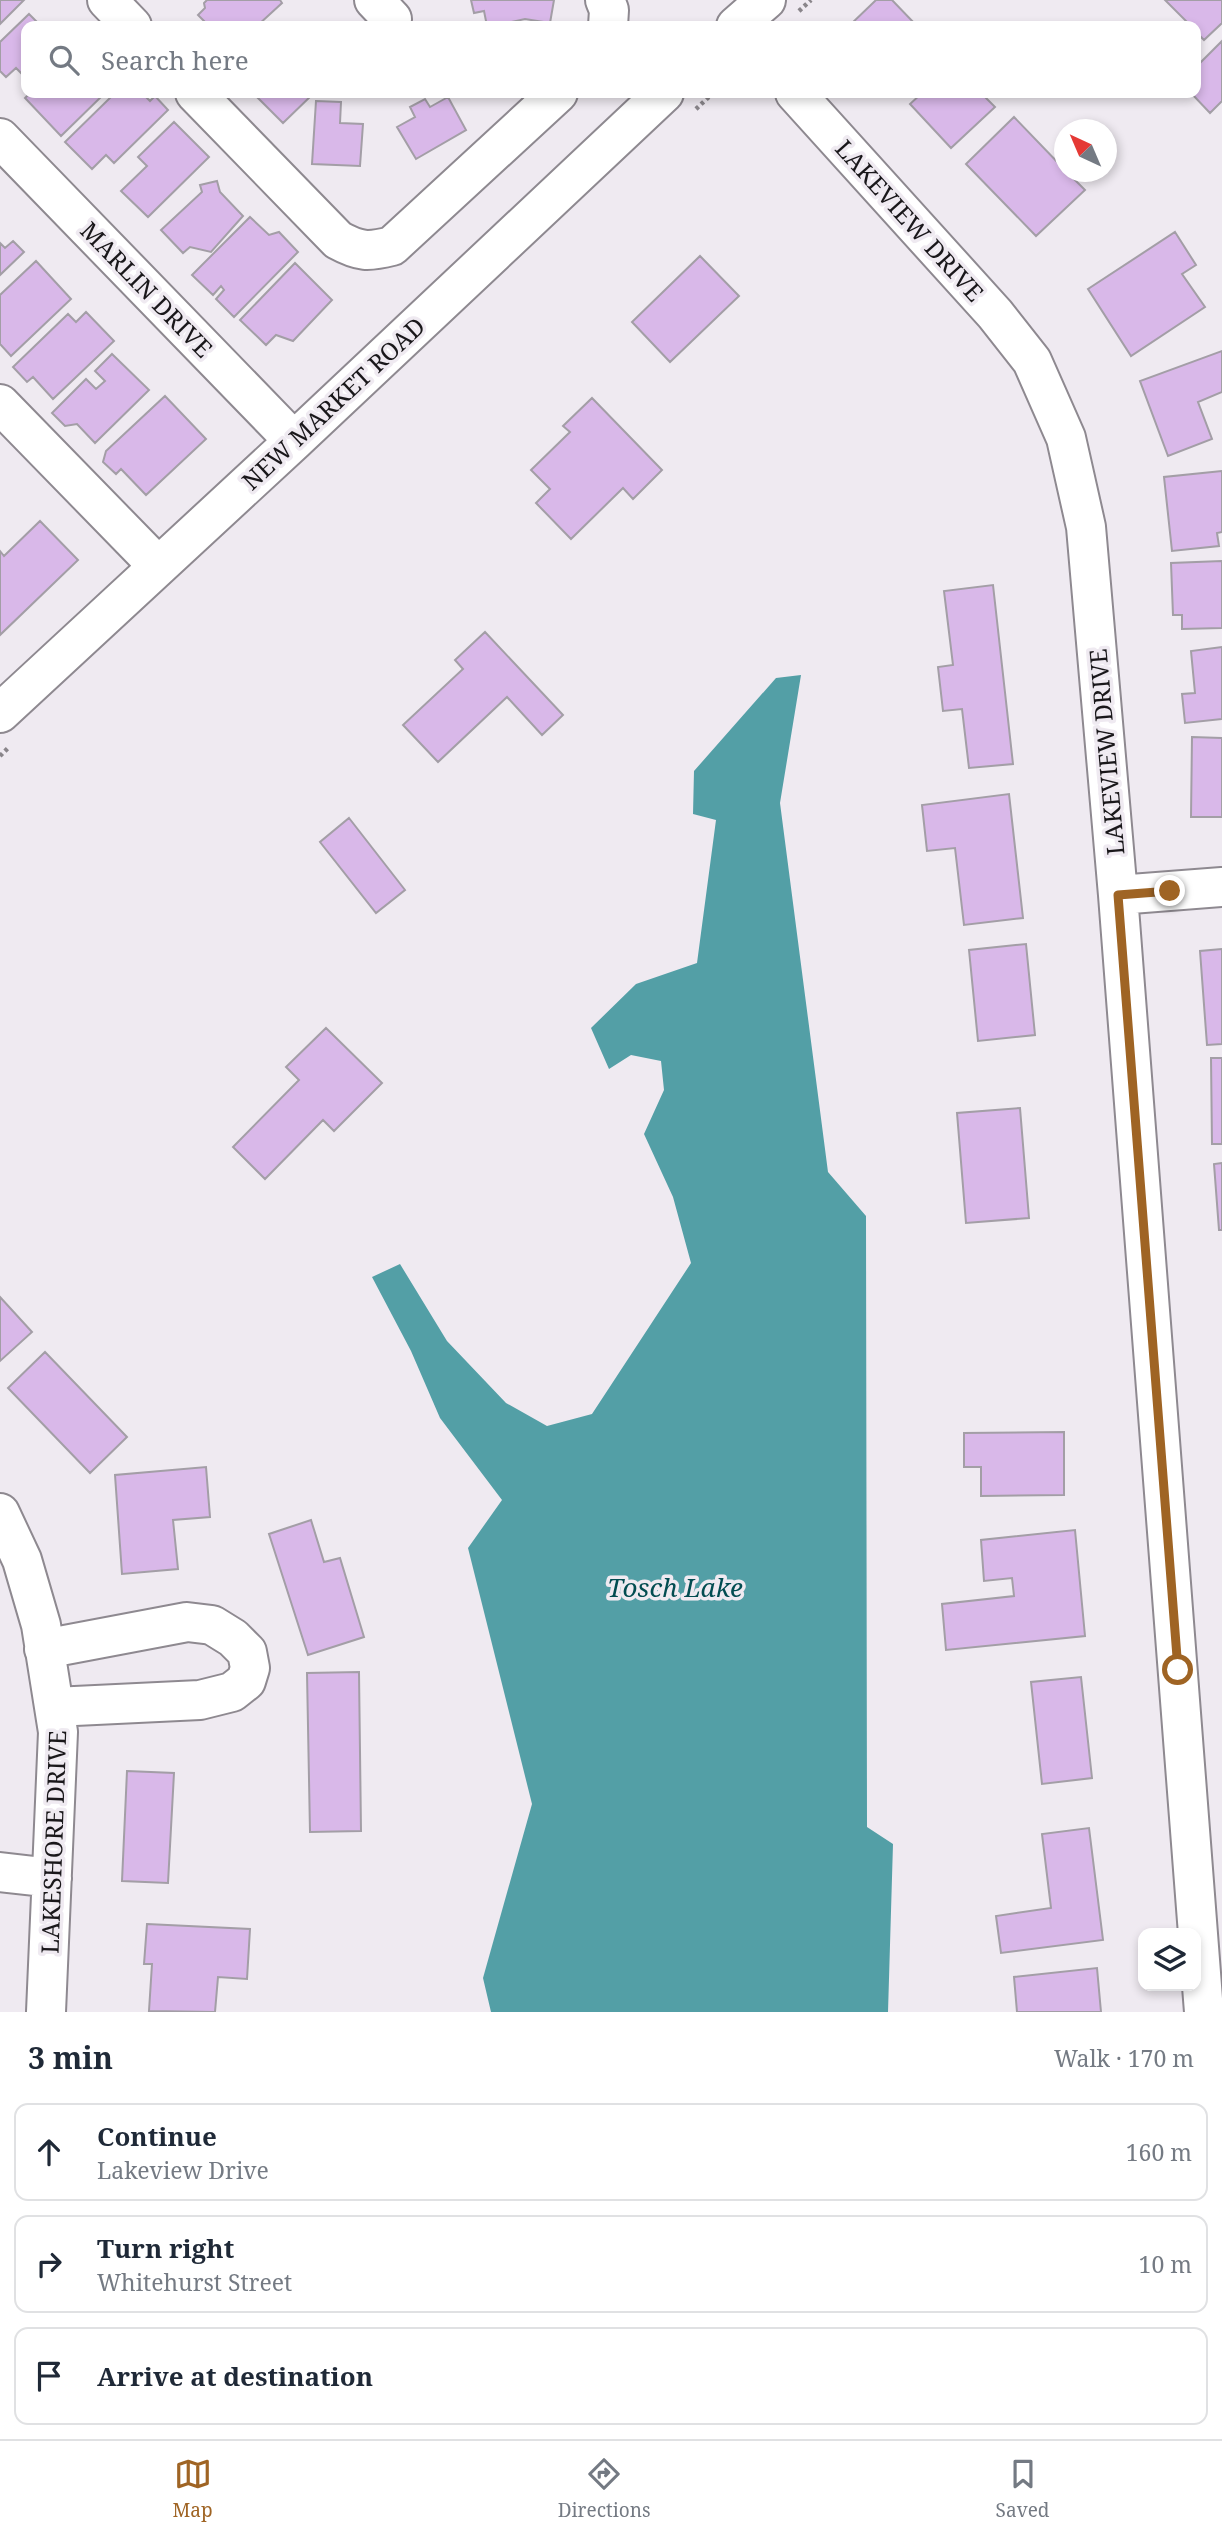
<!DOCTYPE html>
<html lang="en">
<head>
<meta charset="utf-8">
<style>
	body { margin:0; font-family:"Noto Serif",serif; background:#f6f6f7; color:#1f2937 }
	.controls { position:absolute; right:21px; bottom:21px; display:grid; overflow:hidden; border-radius:14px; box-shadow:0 4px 10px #0003 }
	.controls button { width:63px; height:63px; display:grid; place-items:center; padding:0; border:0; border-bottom:2px solid #e0e1e3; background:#fff; color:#1f2937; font:35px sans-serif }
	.compass { position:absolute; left:1054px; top:119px; width:63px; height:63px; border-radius:50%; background:#fff; box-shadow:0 4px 10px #0003; rotate:316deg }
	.stop { position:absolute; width:21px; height:21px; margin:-16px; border:5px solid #9f6424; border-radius:50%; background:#fff }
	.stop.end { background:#9f6424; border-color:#fff; box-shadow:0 2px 7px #0008 }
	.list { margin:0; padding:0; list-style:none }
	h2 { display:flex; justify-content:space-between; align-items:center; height:91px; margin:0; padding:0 28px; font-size:30px }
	h2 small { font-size:23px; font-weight:400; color:#747a83 }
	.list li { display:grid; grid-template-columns:46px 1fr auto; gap:21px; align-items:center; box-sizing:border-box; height:98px; margin:0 14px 14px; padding:0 14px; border:2px solid #e0e1e3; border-radius:14px }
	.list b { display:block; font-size:26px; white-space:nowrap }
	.list p { margin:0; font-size:23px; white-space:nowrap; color:#747a83 }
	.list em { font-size:23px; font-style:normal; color:#747a83 }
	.icon { flex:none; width:38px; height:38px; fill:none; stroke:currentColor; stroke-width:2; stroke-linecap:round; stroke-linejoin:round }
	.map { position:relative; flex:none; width:1222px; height:2012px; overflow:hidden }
	.search { position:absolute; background:#fff; box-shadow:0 4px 10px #0003; left:21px; right:21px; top:21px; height:77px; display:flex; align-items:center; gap:18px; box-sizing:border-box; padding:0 24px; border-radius:14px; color:#747a83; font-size:26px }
	.sheet { height:427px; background:#fff }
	nav { display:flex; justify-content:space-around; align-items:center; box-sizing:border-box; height:98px; border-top:2px solid #e0e1e3; background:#fff; font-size:19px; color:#747a83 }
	nav a { display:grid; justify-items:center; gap:4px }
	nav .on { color:#9f6424 }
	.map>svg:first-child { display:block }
	.water { fill:#539fa6 }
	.building { fill:#d9b8e9; stroke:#a39ea6; stroke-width:2 }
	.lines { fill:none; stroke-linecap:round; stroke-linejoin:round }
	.minor-casing { stroke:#8e8990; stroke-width:42 }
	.path { stroke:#89858a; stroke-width:4.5; stroke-dasharray:3.5 3.5; stroke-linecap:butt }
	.minor { stroke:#fff; stroke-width:38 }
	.route { stroke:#9f6424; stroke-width:9 }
	.labels { text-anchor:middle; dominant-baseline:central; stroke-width:7; stroke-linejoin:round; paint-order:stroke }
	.street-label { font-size:24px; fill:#19171a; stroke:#efeaf1 }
	.water-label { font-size:26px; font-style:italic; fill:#024c51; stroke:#efeaf1 }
</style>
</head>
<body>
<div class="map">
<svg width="1222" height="2012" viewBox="0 0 1222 2012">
	<rect width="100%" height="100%" fill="#efeaf1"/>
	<path class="water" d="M801,675l-21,128 48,369 38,44 1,611 26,17 -5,168h-397l-8,-34 49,-174 -64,-256 34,-48 -62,-82 -29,-67 -39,-74 28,-13 47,77 59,62 41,23 45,-12 99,-151 -18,-66 -29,-63 20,-44 -3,-29 -30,-6 -22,14 -18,-41 45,-44 61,-21 19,-143 -23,-6 1,-43 82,-93z"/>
	<path class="building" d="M0,0h24l-24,24z
		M207,0h73l2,3 -25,23h-48l-11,-11 7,-7 -1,-5z
		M471,0h83l-4,23 -25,-4 -32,7h-6l-3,-15 -10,2z
		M876,0h16l25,26h-68z
		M1165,0h57v23l-18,17 -8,-8v-6h-5z
		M29,14l12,12h-15v52l-10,-10 -10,9 -6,-6v-29z
		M1222,41v60l-12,12 -19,-20h5v-26z
		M30,93h75l-44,43 -36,-38z
		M115,93h27l8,8 5,-5 13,14 -54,53 -8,-8 -14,14 -27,-27z
		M253,93h61l-31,30z
		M922,93h59l14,14 -44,41 -41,-44z
		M448,97l18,33 -50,29 -19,-32 18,-10 -5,-10 15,-8 5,8z
		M316,101l25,1 -1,21 23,1 -3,42 -48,-2z
		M1014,117l50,52v3h3l18,18 -49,46 -70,-72z
		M174,122l35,35 -61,60 -27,-26 26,-25 -9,-9z
		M217,181l3,11 23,24 -32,36 -21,-5 -7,6 -22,-23 41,-38 -2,-7z
		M250,217l19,18 10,-3 19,20 -64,65 -18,-18 8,-9 -3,-4 -8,9 -21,-20z
		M1175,232l21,33 -14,9 23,33 -74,49 -43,-67z
		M13,241l11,11 -24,23v-32l5,5z
		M700,256l39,40 -69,66 -38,-40z
		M36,261l35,38 -60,57 -11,-12v-49z
		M295,263l37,37 -39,41 -17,-6 -10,10 -26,-25z
		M86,312l28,29 -61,58 -20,-22 -6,5 -14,-15 55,-53 8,8z
		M1222,351v41l-24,10 14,37 -44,17 -28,-75z
		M112,354l37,36 -54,53 -18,-19 -12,2 -13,-13 34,-34 10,10 9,-8 -10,-10z
		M165,396l41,43 -60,56 -25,-26 -5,5 -13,-12 3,-11z
		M592,398l70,72 -29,29 -10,-11 -52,51 -35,-36 14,-14 -19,-19 39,-38 -7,-6z
		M1222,471v61l-5,1 2,13 -47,5 -8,-74z
		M40,521l38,39 -78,75v-84l4,5z
		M1222,561v67l-40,1v-14h-9l-2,-52z
		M993,585l20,179 -44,4 -7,-59 -19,2 -5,-44 15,-2 -9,-74z
		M485,632l78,83 -21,20 -35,-38 -69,65 -35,-37 60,-56 -8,-9z
		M1222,647v72l-37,4 -3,-29 13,-1 -4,-42z
		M1192,737l30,1v79h-31z
		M1009,794l14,124 -59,7 -9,-77 -28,3 -5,-46z
		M349,818l56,72 -29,23 -56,-71z
		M1026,944l9,91 -57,6 -9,-91z
		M1222,949v95l-15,1 -7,-94z
		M326,1028l56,55 -48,48 -11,-11 -58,59 -32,-32 66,-67 -13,-13z
		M1211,1058h11v86h-10z
		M1020,1108l9,110 -63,5 -9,-110z
		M1222,1163v67h-3l-5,-66z
		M0,1297l32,35 -32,29z
		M45,1352l82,85 -37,36 -82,-85z
		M1064,1432v63l-83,1v-29h-17v-34z
		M206,1467l4,50 -37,3 5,49 -56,5 -7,-99z
		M311,1520l13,42 16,-4 24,79 -56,18 -39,-121z
		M1075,1530l10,106 -139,14 -4,-46 72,-8 -2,-18 -28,3 -3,-41z
		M359,1672l2,159 -51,1 -3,-159z
		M1081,1677l11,101 -50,6 -11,-102z
		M127,1771l47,2 -6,110 -46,-2z
		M1089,1828l14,112 -102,13 -5,-37 55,-8 -9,-74z
		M147,1924l103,5 -3,50 -29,-2 -3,35 -66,-1 3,-47h-8z
		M1097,1968l4,44h-84l-3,-35z"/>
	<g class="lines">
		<g class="minor-casing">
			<path id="minor" d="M107,0l25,26
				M374,0l18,19
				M605,0l4,10 -1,16
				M736,26l30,-26
				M195,93l143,147c22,12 30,12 54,6l166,-153
				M795,93l200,221 37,47 34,77 20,89 32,368 86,1117
				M0,138l294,303
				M0,404l158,162
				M0,713l294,-272 370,-348
				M1118,895l104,-8
				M0,1513l22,47 19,65 17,107 -12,280
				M44,1649l143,-27 25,3 21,13 14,14 3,16 -4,13 -14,11 -32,8 -146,7
				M0,1872l52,6"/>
		</g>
		<path class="path" d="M799,11l12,-11
			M696,109l17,-16
			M0,756l8,-8"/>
		<use href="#minor" class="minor"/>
	</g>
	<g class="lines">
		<path class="route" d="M1170,891l-52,4 60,775"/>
	</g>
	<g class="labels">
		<g class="street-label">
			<text transform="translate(910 220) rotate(48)">LAKEVIEW DRIVE</text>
			<text transform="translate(147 289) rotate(46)">MARLIN DRIVE</text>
			<text transform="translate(333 403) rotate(-43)">NEW MARKET ROAD</text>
			<text transform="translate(1106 752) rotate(-95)">LAKEVIEW DRIVE</text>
			<text transform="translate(53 1842) rotate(-88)">LAKESHORE DRIVE</text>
		</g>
		<g class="water-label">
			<text x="675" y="1587">Tosch Lake</text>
		</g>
	</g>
</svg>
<div class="controls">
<button><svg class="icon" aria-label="layers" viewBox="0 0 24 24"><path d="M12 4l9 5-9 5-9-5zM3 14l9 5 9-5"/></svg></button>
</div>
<svg class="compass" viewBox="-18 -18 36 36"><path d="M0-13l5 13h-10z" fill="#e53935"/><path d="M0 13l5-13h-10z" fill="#747a83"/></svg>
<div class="stop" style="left:1178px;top:1670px"></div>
<div class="stop end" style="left:1170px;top:891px"></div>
<div class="search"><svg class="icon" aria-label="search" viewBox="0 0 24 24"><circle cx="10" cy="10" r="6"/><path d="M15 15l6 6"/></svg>Search here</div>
</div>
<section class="sheet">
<h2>3 min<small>Walk · 170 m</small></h2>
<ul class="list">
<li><svg class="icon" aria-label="ahead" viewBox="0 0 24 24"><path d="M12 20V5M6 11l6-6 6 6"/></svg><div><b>Continue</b><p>Lakeview Drive</p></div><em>160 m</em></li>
<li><svg class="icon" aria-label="right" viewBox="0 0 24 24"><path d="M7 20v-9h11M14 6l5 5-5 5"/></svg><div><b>Turn right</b><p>Whitehurst Street</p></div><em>10 m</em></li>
<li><svg class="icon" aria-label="arrive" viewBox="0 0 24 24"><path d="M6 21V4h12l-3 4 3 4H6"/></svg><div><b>Arrive at destination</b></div></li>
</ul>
</section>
<nav>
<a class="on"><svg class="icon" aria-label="map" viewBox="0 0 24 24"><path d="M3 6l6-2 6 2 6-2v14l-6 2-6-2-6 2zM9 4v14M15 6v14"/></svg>Map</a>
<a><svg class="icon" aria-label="directions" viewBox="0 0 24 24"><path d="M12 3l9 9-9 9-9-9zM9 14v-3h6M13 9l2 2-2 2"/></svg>Directions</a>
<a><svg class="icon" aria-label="saved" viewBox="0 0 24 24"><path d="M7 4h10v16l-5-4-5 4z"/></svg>Saved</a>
</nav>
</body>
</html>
